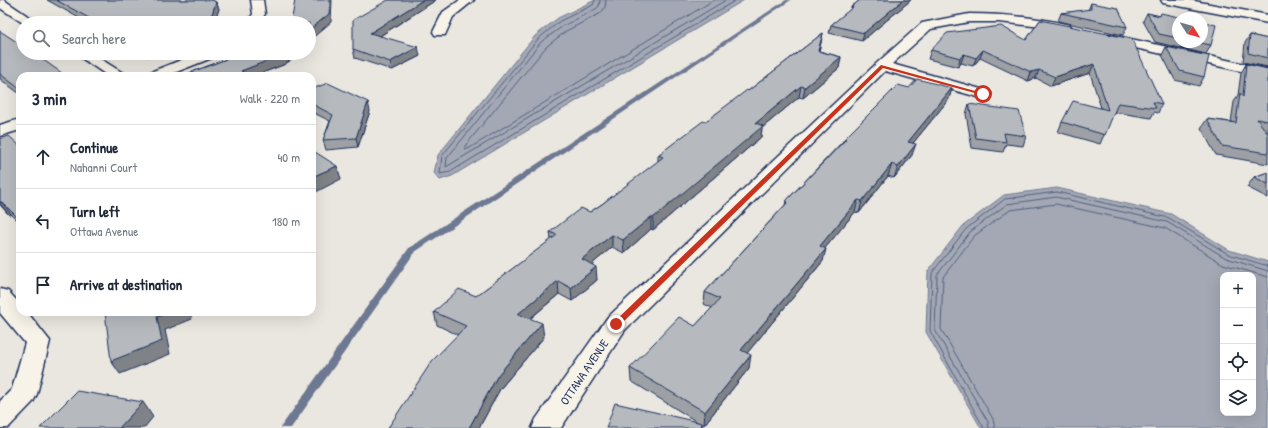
<!DOCTYPE html>
<html lang="en">
<head>
<meta charset="utf-8">
<style>
	body { margin:0; font-family:"Patrick Hand",sans-serif; background:#f6f6f7; color:#1f2937 }
	.controls { position:absolute; right:12px; bottom:12px; display:grid; overflow:hidden; border-radius:8px; box-shadow:0 4px 16px #0002 }
	.controls button { width:36px; height:36px; display:grid; place-items:center; padding:0; border:0; border-bottom:1px solid #e0e1e3; background:#fff; color:#1f2937; font:20px sans-serif }
	.compass { position:absolute; left:1172px; top:12px; width:36px; height:36px; border-radius:50%; background:#fff; box-shadow:0 4px 16px #0002; rotate:127deg }
	.stop { position:absolute; width:12px; height:12px; margin:-9px; border:3px solid #c8321e; border-radius:50%; background:#fff }
	.stop.end { background:#c8321e; border-color:#fff; box-shadow:0 1px 4px #0008 }
	.list { margin:0; padding:0; list-style:none }
	h2 { display:flex; justify-content:space-between; align-items:center; height:52px; margin:0; padding:0 16px; font-size:17px }
	h2 small { font-size:13px; font-weight:400; color:#747a83 }
	.list li { display:grid; grid-template-columns:26px 1fr auto; gap:12px; align-items:center; box-sizing:border-box; height:64px; padding:0 16px; border-top:1px solid #e0e1e3 }
	.list b { display:block; font-size:15px; white-space:nowrap }
	.list p { margin:0; font-size:13px; white-space:nowrap; color:#747a83 }
	.list em { font-size:13px; font-style:normal; color:#747a83 }
	.icon { flex:none; width:22px; height:22px; fill:none; stroke:currentColor; stroke-width:2; stroke-linecap:round; stroke-linejoin:round }
	.map { position:relative; flex:none; width:1268px; height:428px; overflow:hidden }
	.search { position:absolute; background:#fff; box-shadow:0 4px 16px #0002; left:16px; top:16px; width:300px; height:44px; display:flex; align-items:center; gap:10px; box-sizing:border-box; padding:0 14px; border-radius:22px; color:#747a83; font-size:15px }
	.panel { position:absolute; background:#fff; box-shadow:0 4px 16px #0002; left:16px; top:72px; width:300px; height:244px; border-radius:12px }
	.map>svg:first-child { display:block }
	.water { fill:#a3a8b4; stroke:#6d7892; fill-rule:evenodd }
	.lines { fill:none; stroke-linecap:round; stroke-linejoin:round }
	.shore { stroke:#515f80; stroke-width:1 }
	.stream { fill:#6d7892; fill-rule:evenodd }
	.street-casing { stroke:#1b2f5e; stroke-width:3 }
	.highway-casing { stroke:#1b2f5e; stroke-width:3 }
	.street { fill:#f7f3e8; fill-rule:evenodd }
	.highway { fill:#f7f3e8; fill-rule:evenodd }
	.wall { fill:#9da0a4; stroke:#1b2f5e }
	.shaded-wall { fill:#7f8286; stroke:#1b2f5e }
	.building { fill:#b6babf; stroke:#1b2f5e }
	.route { fill:#c8321e }
	.labels { text-anchor:middle; dominant-baseline:central; stroke-width:3; stroke-linejoin:round; paint-order:stroke }
	.street-label { font-size:12px; fill:#1b2f5e; stroke:#f7f3e8 }
</style>
</head>
<body>
<div class="map">
<svg width="1268" height="428" viewBox="0 0 1268 428">
	<rect width="100%" height="100%" fill="#eae7e0"/>
	<filter id="ink" filterUnits="userSpaceOnUse"><feTurbulence type="fractalNoise" baseFrequency=".025" numOctaves="2"/><feDisplacementMap in="SourceGraphic" scale="8" xChannelSelector="R" yChannelSelector="G"/><feConvolveMatrix kernelMatrix="1 2 1 2 8 2 1 2 1" color-interpolation-filters="sRGB"/></filter>
	<g filter="url(#ink)">
		<path class="water" d="M595,0h149l-292,176 -12,4 -6,-7 4,-18 97,-119 23,-18z
			M1057,188l114,26 58,36 39,12v166h-287l-55,-96 2,-61 35,-45 41,-31zM1223,275h30v138h-30z"/>
		<g class="lines">
			<path class="shore" d="M595,0l-2,5 -33,16 -22,18 -96,117 -2,18 10,-2 286,-172
				M600,0l-1,6 -3,3 -33,17 -22,16 -94,116 -1,9 280,-167
				M606,0l-1,7 -4,6 -35,18 -20,16 -81,99v3h3l246,-149
				M984,428l-54,-97 2,-58 34,-44 39,-30 52,-7 112,26 59,36 40,12
				M989,428l-1,-6 -53,-92 2,-55 33,-43 37,-28 49,-7 111,25 59,36 42,13
				M995,428l-2,-9 -52,-90 2,-52 31,-41 36,-26 46,-6 109,24 58,36 45,13"/>
			<path class="stream" d="M786,0h5l-376,252 -124,176h-11l129,-180z"/>
			<g class="street-casing">
				<path id="street" d="M0,0h4l34,23h-15l-23,-15z
					M251,0h12l2,14 -6,9h-12l6,-9z
					M460,0h14l-21,17 -8,18h-10l-2,-3 10,-20z
					M969,14c34,0 67,3 101,11l2,3 -7,4 -23,-5 -43,-5h-30l-38,7 -39,35 96,27 3,3 -3,3h-10l-93,-26 -260,259 -64,98h-29l4,-9 71,-101 270,-255 45,-40z
					M1108,34l160,35v8l-165,-36 -2,-3 2,-3z
					M74,53h17l32,20 2,3h-17z
					M199,53h20l-2,3 -51,20h-20l2,-3z
					M20,119v11l-20,6v-11z
					M0,289l8,2 12,13v8h7l23,29 -13,53 -4,8 -25,26h-8v-27l12,-12 13,-46 -25,-30z"/>
			</g>
			<g class="highway-casing">
				<path id="highway" d="M1161,0h28l79,15v8l-100,-19 -5,-1z"/>
			</g>
			<use href="#street" class="street"/>
			<use href="#highway" class="highway"/>
		</g>
		<path class="wall" d="M47,0h165l4,2 3,7 -5,14h-126z
			M388,0h48l-56,36 40,20 -28,14 -37,-12 -2,-9z
			M860,0h51l-49,41 -33,-8 2,-8 20,-16v-2z
			M1091,3l36,24 -4,8 -65,-14 3,-8 27,-3z
			M1147,13l13,3 18,2v24h24l9,3 -5,9 -51,-12 -12,-21z
			M1040,20l122,84 -4,9 -4,-1 -3,6 -37,-6 -14,32 -42,-12 4,-10 39,-14 -11,-35 -39,13 -15,-8 -8,3 -48,-23 -7,8 -12,-3 -3,4 -30,-8 3,-9 95,-10z
			M0,31l20,45v18l-20,-15z
			M823,33l-4,18 22,6 -2,11 -36,30 -4,-1 -37,31 -1,9 -108,93 -2,-1 -27,24 -12,-6 -20,17 5,16 -25,21 -13,-7 -29,25 14,18 -44,52 -21,39h-91l70,-93 -21,-10 -3,-13 42,-16 75,-56 -1,-8 40,-20 12,-8 56,-42v-7l90,-64z
			M1250,35l18,4v28l-25,-5 2,-19z
			M1166,47l38,30 -5,9 -24,-6 -13,-25z
			M141,53h19l-12,4z
			M237,53h66l-20,12 -29,11h-64l-1,-3 35,-13z
			M1246,64l22,5v63h-2l2,2v30l-52,-9 -15,-27 6,-9 24,3 3,-20 4,-7 3,-22z
			M909,88h43l-3,11 -36,44 -1,12 -18,23 -6,-2 -29,37 -4,-1 -30,36 -2,13 -76,92 2,15 -45,57 -2,-1v4l-3,-5 -68,-42 -1,-13 65,-42 17,-18 -8,-4 1,-12 80,-87 1,-4 57,-60 1,-2z
			M312,89l58,22 -12,36 -32,3 -3,-10 7,-19 -18,-9z
			M969,104l57,32 -3,10 -17,-2 -3,8 -31,-4 -6,-34z
			M0,139l20,7v77l-9,-9 -2,1 -9,-10z
			M1268,172v26l-21,-11 7,-10z"/>
		<path class="shaded-wall" d="M330,0h2l-1,22 -22,19v-11z
			M423,0h13l-64,41 -2,-8z
			M903,0h8l-49,41 2,-8z
			M216,2l3,7 -5,14h-5z
			M823,33l-2,10 -5,18 2,-10z
			M418,47l2,9 -28,14 -2,-8z
			M983,50l-3,8 -7,8 3,-8z
			M147,53h13l-12,4z
			M286,53h17l-20,12 -29,11h-11l-2,-5z
			M964,54l-3,9 -3,4 2,-9z
			M841,57l-2,11 -36,30 2,-11z
			M1094,64l-4,9 -39,13 4,-9z
			M1039,70l-3,8 -8,3 3,-9z
			M801,86l-2,11 -37,31 -1,9 -108,93v-12l103,-95z
			M952,88l-3,11 -44,54 3,-11z
			M368,102l2,9 -12,36 -2,-9z
			M916,144l-4,11 -18,23 4,-11z
			M892,164l-4,12 -29,37 3,-12z
			M337,166l4,13 -29,15v-17z
			M858,200l-3,12 -38,46 3,-12z
			M2,202l9,12 -2,1 -9,-12z
			M651,217v12l-27,24 -1,-13z
			M612,235v12l-29,25 -1,-13z
			M826,249l-3,12 -84,102 2,-13z
			M596,267l1,13 -25,21 -1,-13z
			M558,281l1,13 -39,33 -2,-13z
			M170,312h20l2,7 -27,11 5,24 -50,20 -9,-13 46,-44z
			M542,323l2,14 -44,52 -21,39h-10l29,-53z
			M751,355l-2,13 -45,57 1,-13z
			M143,402l10,15 -9,11h-25z"/>
		<path class="building" d="M56,0h156l4,2 -7,21h-111z
			M295,0h35l-1,14 -20,16v-7h-23l6,-5z
			M388,0h35l-53,33 48,14 -28,15 -37,-13v-29z
			M860,0h43l-39,33 -33,-8 22,-18h-2z
			M1091,3l27,5 9,19 -66,-14 30,-4z
			M1147,13l13,3 1,-3 22,5h-5v20l-19,-4z
			M1040,20l92,19 30,65 -9,-2 3,6 -38,-5 -13,32 -43,-13 11,-21 35,9 -14,-46 -39,13 -16,-7 -8,2 -48,-22 -7,8 -12,-4 -4,4 -29,-8 16,-17 54,-7 25,14z
			M1202,22l14,3 -5,20 -16,-3h7z
			M0,31l23,15v7h11l9,6h-1l24,17h-46v13l-20,-15z
			M823,33l-5,18 23,6 -36,30 -4,-1 -45,37 7,3 -110,92 -2,-1 -28,23 -11,-5 -30,24 14,8 -25,21 -13,-7 -40,33 24,9 -44,52 -29,53h-81l44,-67 34,-35 -32,-14 25,-23 17,7 81,-61 -7,-3 31,-24 9,4 12,-8 61,-47 -5,-2 45,-34 2,1 42,-32 1,1z
			M1250,35l18,4v19l-20,-5z
			M1166,47l43,9 -5,21 -24,-6z
			M237,53h49l-6,3 -39,15 7,4 -2,1h-51l-6,-3 35,-13z
			M1246,64l22,5v52l-11,-2 11,15v19l-46,-7 -15,-27 29,4 4,-30 3,4z
			M917,79l35,9 -44,54 8,2 -18,23 -6,-3 -30,37 -4,-1 -38,46 6,3 -85,101 10,5 -46,57 -75,-44 49,-51 16,9 25,-27 -15,-7 83,-90 -2,-1 60,-62h-2l54,-54 11,3z
			M328,83l40,19 -12,36 -33,2 10,-25 -21,-11v-15z
			M969,104l50,7 7,25 -22,-3 2,9 -30,-4z
			M9,136l11,10v74l-18,-18h-2v-63z
			M312,150l25,16 -25,11z
			M1268,172v12l-14,-7z
			M105,312h65l-13,5 5,24 -51,20z
			M77,391l66,11 -24,26h-79z
			M615,403l87,20 -1,5h-95z"/>
	</g>
	<path class="route" d="M881,65l105,29 -4,1 -99,-27 -264,258h-5v-4z"/>
	<g class="labels">
		<g class="street-label">
			<text transform="translate(584 372) rotate(-56)">OTTAWA AVENUE</text>
		</g>
	</g>
</svg>
<div class="controls">
<button>+</button>
<button>−</button>
<button><svg class="icon" aria-label="locate" viewBox="0 0 24 24"><circle cx="12" cy="12" r="6"/><path d="M12 2v4M12 18v4M2 12h4M18 12h4"/></svg></button>
<button><svg class="icon" aria-label="layers" viewBox="0 0 24 24"><path d="M12 4l9 5-9 5-9-5zM3 14l9 5 9-5"/></svg></button>
</div>
<svg class="compass" viewBox="-18 -18 36 36"><path d="M0-13l5 13h-10z" fill="#e53935"/><path d="M0 13l5-13h-10z" fill="#747a83"/></svg>
<div class="stop" style="left:983px;top:94px"></div>
<div class="stop end" style="left:616px;top:324px"></div>
<div class="search"><svg class="icon" aria-label="search" viewBox="0 0 24 24"><circle cx="10" cy="10" r="6"/><path d="M15 15l6 6"/></svg>Search here</div>
<section class="panel">
<h2>3 min<small>Walk · 220 m</small></h2>
<ul class="list">
<li><svg class="icon" aria-label="ahead" viewBox="0 0 24 24"><path d="M12 20V5M6 11l6-6 6 6"/></svg><div><b>Continue</b><p>Nahanni Court</p></div><em>40 m</em></li>
<li><svg class="icon" aria-label="left" viewBox="0 0 24 24"><path d="M17 20v-9H6M10 6l-5 5 5 5"/></svg><div><b>Turn left</b><p>Ottawa Avenue</p></div><em>180 m</em></li>
<li><svg class="icon" aria-label="arrive" viewBox="0 0 24 24"><path d="M6 21V4h12l-3 4 3 4H6"/></svg><div><b>Arrive at destination</b></div></li>
</ul>
</section>
</div>
</body>
</html>
